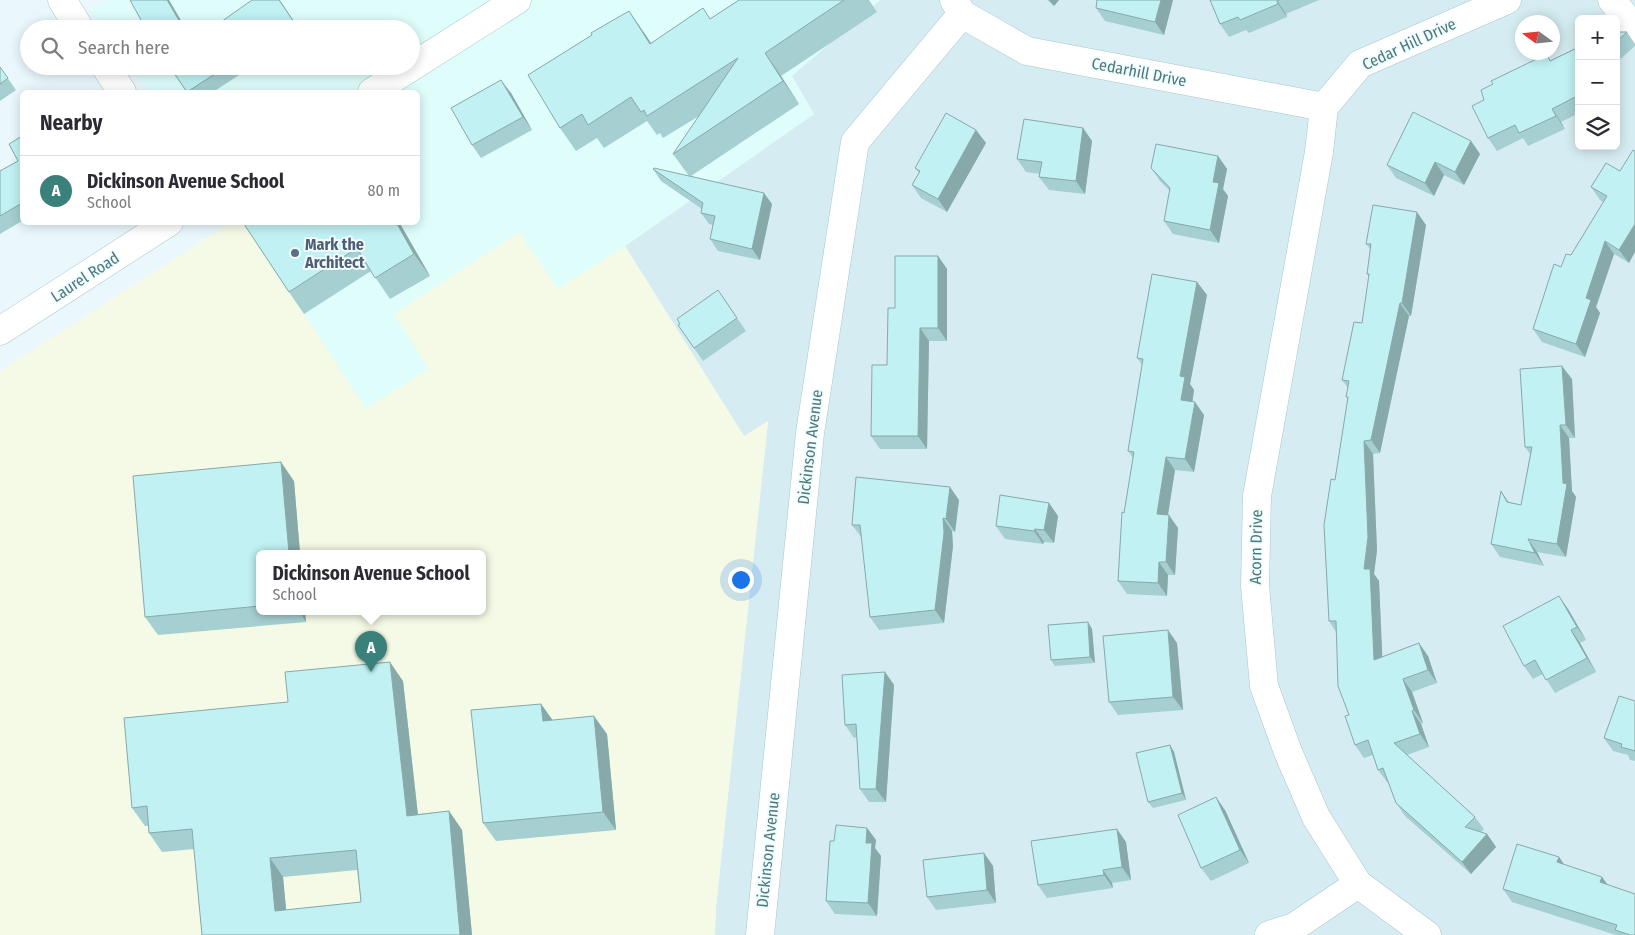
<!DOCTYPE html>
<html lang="en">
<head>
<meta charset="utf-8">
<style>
	body { margin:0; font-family:"Fira Sans Condensed",sans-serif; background:#f2f2f3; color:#2b2b33 }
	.controls { position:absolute; right:15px; top:15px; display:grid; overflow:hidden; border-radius:8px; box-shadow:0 2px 12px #0003 }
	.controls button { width:45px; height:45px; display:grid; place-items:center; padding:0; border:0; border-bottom:1px solid #e1e1e2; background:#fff; color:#2b2b33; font:25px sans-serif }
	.compass { position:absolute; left:1515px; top:15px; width:45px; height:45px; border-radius:50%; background:#fff; box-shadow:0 2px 12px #0003; rotate:285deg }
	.you { position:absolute; left:740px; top:579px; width:18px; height:18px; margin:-12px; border:4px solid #fff; border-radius:50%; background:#1a73e8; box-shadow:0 0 0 8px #1a73e833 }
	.badge { display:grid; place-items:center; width:32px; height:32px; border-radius:50%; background:#3a807b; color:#fff; font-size:16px; font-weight:700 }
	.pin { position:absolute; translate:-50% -41px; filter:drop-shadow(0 1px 2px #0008) }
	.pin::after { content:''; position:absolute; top:26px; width:18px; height:15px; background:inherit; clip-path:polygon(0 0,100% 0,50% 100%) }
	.popup { position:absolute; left:256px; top:550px; width:230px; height:65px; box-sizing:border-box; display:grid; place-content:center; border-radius:8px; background:#fff; filter:drop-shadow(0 1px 4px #0005); font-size:16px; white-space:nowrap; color:#7c7c81 }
	.popup b { font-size:19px; color:#2b2b33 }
	.popup::after { content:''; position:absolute; left:50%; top:100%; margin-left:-10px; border:10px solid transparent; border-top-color:#fff }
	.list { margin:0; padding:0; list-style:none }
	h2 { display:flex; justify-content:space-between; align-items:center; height:65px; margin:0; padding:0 20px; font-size:21px }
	h2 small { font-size:16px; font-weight:400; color:#7c7c81 }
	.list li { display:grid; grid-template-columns:32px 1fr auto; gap:15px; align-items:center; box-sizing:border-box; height:70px; padding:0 20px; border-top:1px solid #e1e1e2 }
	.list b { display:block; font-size:19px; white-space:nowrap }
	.list p { margin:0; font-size:16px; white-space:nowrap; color:#7c7c81 }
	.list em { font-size:16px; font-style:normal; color:#7c7c81 }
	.icon { flex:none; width:28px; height:28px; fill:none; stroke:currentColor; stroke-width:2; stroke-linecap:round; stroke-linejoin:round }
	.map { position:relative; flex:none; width:1635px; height:935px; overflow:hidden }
	.search { position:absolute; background:#fff; box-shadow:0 2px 12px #0003; left:20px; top:20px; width:400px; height:55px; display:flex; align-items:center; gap:12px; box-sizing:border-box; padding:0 18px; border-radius:28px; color:#7c7c81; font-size:19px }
	.panel { position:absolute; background:#fff; box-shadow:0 2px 12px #0003; left:20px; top:90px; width:400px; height:135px; border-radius:8px }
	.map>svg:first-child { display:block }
	.residential { fill:#d5edf2; fill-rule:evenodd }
	.commercial { fill:#defdfb }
	.education { fill:#f4fae6; fill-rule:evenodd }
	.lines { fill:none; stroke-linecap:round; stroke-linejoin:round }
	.street-casing { stroke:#a6c7c9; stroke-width:29 }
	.secondary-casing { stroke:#a5cacd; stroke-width:29 }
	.street { stroke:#fff; stroke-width:28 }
	.secondary { stroke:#fff; stroke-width:28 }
	.wall { fill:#a6cfd1; fill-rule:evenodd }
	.shaded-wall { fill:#87a9aa }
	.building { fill:#c1f1f3; stroke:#87a9aa; fill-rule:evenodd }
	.service-dot { fill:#5c6f8a; stroke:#f1fcff; stroke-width:2 }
	.labels { text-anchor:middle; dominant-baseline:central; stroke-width:4; stroke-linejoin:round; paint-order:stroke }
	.street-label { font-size:16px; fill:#4c7979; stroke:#f1fcff }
	.service-label { font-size:16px; font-weight:bold; fill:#4e5e75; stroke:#f1fcff; text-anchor:start }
</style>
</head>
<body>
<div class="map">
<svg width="1635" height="935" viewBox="0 0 1635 935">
	<rect width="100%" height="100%" fill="#eaf8fd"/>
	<path class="residential" d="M880,0h755v935h-920l1,-28 52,-485 -24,15 -119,-191 189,-132 -23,-38zM1579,19h37v127h-37zM1522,22h30v30h-30z"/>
	<path class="commercial" d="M106,0h774l-88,76 22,38 -189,132 -67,43 -39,-57 -125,82 35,55 -63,40 -122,-186 174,-1v-130h-268l-20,-26h281v-37h-308l-13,-18z"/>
	<path class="education" d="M230,223h14l122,186 63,-40 -35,-55 125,-82 39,57 67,-43 119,190 24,-15 -52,486 -1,28h-715v-564zM260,553h222v58h-222z"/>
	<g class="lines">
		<g class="street-casing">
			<path id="street" d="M62,0l18,29
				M1612,0l23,30
				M962,14l65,37 297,56
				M105,66l17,26
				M1324,107l-5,45 -62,344 -2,90 9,100 24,66 28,65 42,67 69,51
				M1324,107l36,-43 147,-64
				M760,935l50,-502 45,-291 107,-128 -8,-14
				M1269,935l25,-8 64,-43"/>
		</g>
		<g class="secondary-casing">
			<path id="secondary" d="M372,92l145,-92
				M0,331l169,-109"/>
		</g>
		<use href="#street" class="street"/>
		<use href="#secondary" class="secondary"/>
	</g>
	<path class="wall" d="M280,0l19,29h-88z
		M739,0h130l8,12 -96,64 18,28 -108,72 81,28 -12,56 -42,-9 -8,-12 3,-14 -4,-1 -8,-11 1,-4 -41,-28 -8,-12 36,7 -16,-22 26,-38 -36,22 -3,-5 -3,2 -10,-14 -43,27 -7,-10 -21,13 -16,-23 85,-94 6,9 59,-24z
		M1047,0h12l-5,6z
		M1097,0h76l-9,35 -59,-14 -9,-13z
		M1210,0h109l-33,14 1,3 -38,16 -3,-3 -17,7 -9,-13z
		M1616,29l4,3h7l8,12v2l-19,17z
		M1579,47v66l-18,9 4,7 -37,17 -5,-8 -26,13 -9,-13 -4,-38 67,-40z
		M169,66h84l-40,26h-26z
		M0,67l16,23 -16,11z
		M511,93l21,37 -51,28 -9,-13z
		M1083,128l9,13 -7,53 -36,-4 -10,-13 1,-3 -14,-2 -9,-13z
		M976,130l10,13 -39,69 -26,-14 -9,-13 7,-12 -4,-5z
		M22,136v85l-22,13v-63l18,-10z
		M1471,141l9,13 -16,31 -20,-10 -10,21 -38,-18 -9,-13z
		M1218,156l9,13 -4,20 5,7 -9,47 -46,-9 -9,-13 6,-30 -10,-10 -9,-13z
		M1606,163l23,100 -15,-9 -18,53 4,6 -15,44 -43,-15 -9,-13 28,-62 10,-12 32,-53 -3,-2 -9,-13z
		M399,222l31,54 -40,23 -19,-28 -67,43 -15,-22 -45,-68z
		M1426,225l-15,91h-2l-29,137 -7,1 4,96 -3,24 5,7 3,76 46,-1 9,27 -25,9 11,31 -2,1 8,23 -22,8 68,62 9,12 -3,3 6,2 9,13 -25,27 -66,-58 -9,-13 -8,-21h-1l-9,-12 -5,-15 -9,3 -9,-13 -6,-30 -13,-83 -7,-11 6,-141 13,-80 -2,-3 2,-9 -6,-8 20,-57 7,-46 -2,-3 3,-25 -4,-5z
		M938,256l9,13v72h-18l-2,108h-47l-9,-13 16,-71 8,-57z
		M1197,282l10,13 -17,89 4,6 -2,12 12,13 -10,57 -19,-2 -7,45 10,13 -3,47h-7l-1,21 -40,-2 -9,-13 6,-68 9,-55 -5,-7 14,-86 -5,-7z
		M718,290l28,41 -43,30 -25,-36z
		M1572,379l3,59h-6l3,53 4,6 -10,60 -29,-5 7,14 -44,-9 -9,-13 10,-53 8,11 12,3 9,-51 -5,-7z
		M294,481l6,72h-40v58h45l1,11 -148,13 -13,-18z
		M959,500l-4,32 -3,-1 1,15 -9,77 -65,7 -9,-13 -8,-79 -10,-13z
		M1049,503l9,13 -4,27 -10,-1 -1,2 -38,-5 -9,-13z
		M1568,609l18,31 -6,3 16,29 -41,21 -12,-19 -10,5 -9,-13z
		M1088,622l4,7 3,34 -40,3 -4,-6z
		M1177,643l6,67 -65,5 -9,-13z
		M885,672l9,13 -8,117h-17l-9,-13 -3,-52 -3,1 -9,-13z
		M403,681l15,133 31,-3 13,19 10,105h-270l-8,-86 -32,3 -13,-19v-7h-4l-13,-18 156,-106zM357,870l4,32 -75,8 -3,-33z
		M1635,701v60l-5,-1 -2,-5 -15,-4 -9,-13z
		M541,704l11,16 55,14 9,96 -120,11 -13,-18z
		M1170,745l4,7 12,48 -33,8 -5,-6z
		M1225,810l24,53 -38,18 -10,-13z
		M867,828l9,12 -1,8 6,8 -4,60 -42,-2 -9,-13 8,-60z
		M1126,842l5,38 -19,3 1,5 -66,10 -9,-13z
		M984,853l9,13 3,37 -60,7 -9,-13z
		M1564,865l38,12 6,8 27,50h-19l-104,-33 -9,-13z"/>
	<path class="shaded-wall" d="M167,0h2l17,29h-2z
		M1049,0h10l-5,6z
		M1161,0h12l-9,35 -9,-13z
		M1277,1l9,13 1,3 -9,-13z
		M629,11l16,23 21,33 -16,-23z
		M765,53l16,23 18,28 -16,-23z
		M501,80l10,13 21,37 -9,-13z
		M1552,109l9,13 4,7 -9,-13z
		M1083,128l9,13 -7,53 -9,-13z
		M976,130l10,13 -39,69 -9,-13z
		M1471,141l9,13 -16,31 -9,-13z
		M1218,156l9,13 -4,20 5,7 -9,47 -9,-13 3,-48z
		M1435,162l9,13 -10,21 -9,-13z
		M764,193l8,11 -12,56 -8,-11z
		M1417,212l9,13 -15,91 -9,-13z
		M396,222h3l31,54 -16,-22z
		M1635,224v28l-6,11 -10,-13z
		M1605,241l9,13 -18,53 4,6 -15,44 -9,-13 10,-46z
		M938,256l9,13v72l-9,-13z
		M1197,282l10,13 -17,89 4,6 -3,23 -10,-13 -1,-24z
		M1400,303l9,13 -29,137 -9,-13z
		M920,328l9,13 -2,108 -9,-13z
		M1562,366l10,13 3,59 -9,-13z
		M1195,402l9,13 -10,57 -9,-13z
		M1560,425l9,13 3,53 4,6 -10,60 -9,-13 6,-61z
		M1364,441l9,13 4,96 -3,24 5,7 4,91 -9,-12 -10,-91z
		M1166,457l9,13 -9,57 -9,-13z
		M281,462l13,19 6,72h-11z
		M950,487l9,13 -4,32 -9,-13z
		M1049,503l9,13 -4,27 -10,-13z
		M1169,515l9,13 -3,47 -9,-13z
		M943,518l9,13 1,15 -9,77 -9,-13z
		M1035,529l9,13 -1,2 -9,-13z
		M1528,539l9,13 7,14 -9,-13z
		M1159,562l9,13 -1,21 -9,-13z
		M1559,596l9,13 18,31 -9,-13z
		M299,611h6l1,11z
		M1088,622l4,7 3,34 -5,-6z
		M1168,630l9,13 6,67 -10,-13z
		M1571,630l9,13 16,29 -9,-14z
		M1419,643l9,13 9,27 -9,-13z
		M390,662l13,19 17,153 -13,-18z
		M885,672l9,13 -8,117 -10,-13z
		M1403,679l9,13 11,31 -9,-13z
		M541,704l13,18 -11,-1z
		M1412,711l9,13 8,23 -9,-13z
		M594,716l13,18 9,96 -13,-18z
		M1170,745l4,7 12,48 -4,-7z
		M1216,797l9,13 24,53 -9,-13z
		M449,811l13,19 10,105h-12z
		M867,828l9,12 -1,8 6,8 -4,60 -9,-13 -2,-60z
		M1117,829l9,13 5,38 -9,-13z
		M1487,834l9,13 -25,27 -9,-12z
		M984,853l9,13 3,37 -9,-13z
		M1559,857l9,13 -11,-8z
		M270,858l13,19 5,52 -13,-18z
		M1103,870l9,13 1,5 -9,-13z
		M1602,877l9,13 -11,-8z"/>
	<path class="building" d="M130,0h37l17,29h-38z
		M252,0h27l17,25 -5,4h-80z
		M739,0h105l-79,53 18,28 -110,73 65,-96 -91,58 -3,-6 -3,2 -10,-15 -43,28 -6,-11 -22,14 -32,-53 64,-40 -1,-2 38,-22 21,33 53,-36 7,11z
		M1097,0h64l-6,22 -59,-14z
		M1210,0h69l-2,1 1,3 -38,16 -2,-3 -18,7z
		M1616,29l4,3h7l-11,10z
		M1579,47v48l-27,14 4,7 -37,17 -4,-8 -27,13 -16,-32 12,-6 -3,-10 12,-6 -2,-3 56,-27 3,7z
		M169,66h58l-40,26z
		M0,67l8,11 -8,6z
		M501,80l22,37 -51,28 -21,-37z
		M1413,112l58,29 -16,31 -20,-10 -10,21 -38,-18z
		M946,113l30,17 -38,69 -26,-14 8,-14 -5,-3z
		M1024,119l59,9 -7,53 -37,-4 3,-15 -25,-3z
		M22,136v67l-22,13v-45l18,-10 -9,-17z
		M1156,144l62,12 -5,26 6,1 -9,47 -46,-9 6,-33 -19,-20z
		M1633,150l2,1v73l-16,26 -14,-9 -19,57 5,2 -15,44 -43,-15 21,-65 7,3 5,-13 5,1 36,-59 -16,-9 15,-24 14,8z
		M654,168l110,25 -12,56 -42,-10 5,-23 -14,-3 2,-10 -50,-34z
		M1373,205l44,7 -15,91h-2l-29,137 -7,1 4,96 -4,32h6l4,91 45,-17 9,27 -25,9 11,31 -2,1 8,23 -26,9 81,74 -10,10 22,7 -25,28 -66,-59 -13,-35 -5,2 -10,-30 -13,5 -10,-29 4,-1 -11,-29 -2,-65h-7l-5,-96 7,-46 4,1 13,-83h-2l3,-16 -7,-1 12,-58 8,1 7,-49h-2l4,-30h-5z
		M247,222h149l18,32 -39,24 -18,-30 -68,44 -45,-68z
		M895,256h43v72h-18l-2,108h-47l1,-71h15l1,-57h7z
		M1152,274l45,8 -17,94 5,1 -4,23 14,2 -10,57 -19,-2 -9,57 12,1 -3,47h-7l-1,21 -40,-2 4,-69 2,1 10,-61 -6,-1 15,-92 -6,-1z
		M718,290l19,28 -43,30 -16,-23 2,-1 -3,-5z
		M1562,366l4,59h-6l3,58 4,1 -10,60 -29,-5 7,14 -44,-9 10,-53 6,11 14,3 11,-58h-7l-5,-78z
		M281,462l8,91h-29v53l-115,11 -12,-141z
		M856,477l94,10 -4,32 -3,-1 1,15 -9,77 -65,7 -10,-92h-8z
		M1000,495l49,8 -5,27 -9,-1 -1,2 -38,-5z
		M1559,596l18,31 -6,3 16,28 -41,22 -11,-20 -11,6 -21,-40z
		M1088,622l2,35 -39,3 -3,-35z
		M1168,630l5,67 -64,5 -6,-66z
		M390,662l17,154 42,-5 11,124h-258l-10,-106 -43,4 -2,-27 -15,2 -8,-90 164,-16 -3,-30zM356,850l5,52 -86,9 -5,-53z
		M885,672l-9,117h-16l-4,-65 -11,1 -3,-50z
		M1619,696l16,5v50l-14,-4 1,-3 -18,-6z
		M541,704l2,17 51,-5 9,96 -120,11 -12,-113z
		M1170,745l12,48 -34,9 -12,-49z
		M1216,797l24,53 -39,18 -23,-53z
		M836,825l31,3 -1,15h6l-4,60 -42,-2 4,-60h4z
		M1117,829l5,38 -19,3 1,5 -66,10 -7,-44z
		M1517,844l42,13 -2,5 45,15 -2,5 35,12v41h-5l-15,-5 2,-5 -114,-36z
		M984,853l3,37 -60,7 -4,-37z"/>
	<circle class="service-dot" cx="295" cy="253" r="5"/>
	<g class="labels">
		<g class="street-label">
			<text transform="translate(1409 44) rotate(-25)">Cedar Hill Drive</text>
			<text transform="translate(1139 72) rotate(11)">Cedarhill Drive</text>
			<text transform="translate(85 277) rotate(-33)">Laurel Road</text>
			<text transform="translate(810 447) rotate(-83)">Dickinson Avenue</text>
			<text transform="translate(1256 547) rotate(-89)">Acorn Drive</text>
			<text transform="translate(768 850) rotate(-84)">Dickinson Avenue</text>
		</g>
		<g class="service-label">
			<text x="305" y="244">Mark the<tspan x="305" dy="18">Architect</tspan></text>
		</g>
	</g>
</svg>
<div class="controls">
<button>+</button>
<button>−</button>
<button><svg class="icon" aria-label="layers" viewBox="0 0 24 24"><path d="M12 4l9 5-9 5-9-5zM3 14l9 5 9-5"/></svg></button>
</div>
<svg class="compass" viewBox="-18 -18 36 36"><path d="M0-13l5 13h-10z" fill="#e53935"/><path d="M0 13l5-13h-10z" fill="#7c7c81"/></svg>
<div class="you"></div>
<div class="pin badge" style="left:371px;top:672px">A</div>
<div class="popup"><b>Dickinson Avenue School</b>School</div>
<div class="search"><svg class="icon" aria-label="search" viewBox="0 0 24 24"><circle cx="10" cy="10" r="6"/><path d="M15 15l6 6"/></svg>Search here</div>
<section class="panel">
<h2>Nearby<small></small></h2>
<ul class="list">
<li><span class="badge">A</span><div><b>Dickinson Avenue School</b><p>School</p></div><em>80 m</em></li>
</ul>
</section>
</div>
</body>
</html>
